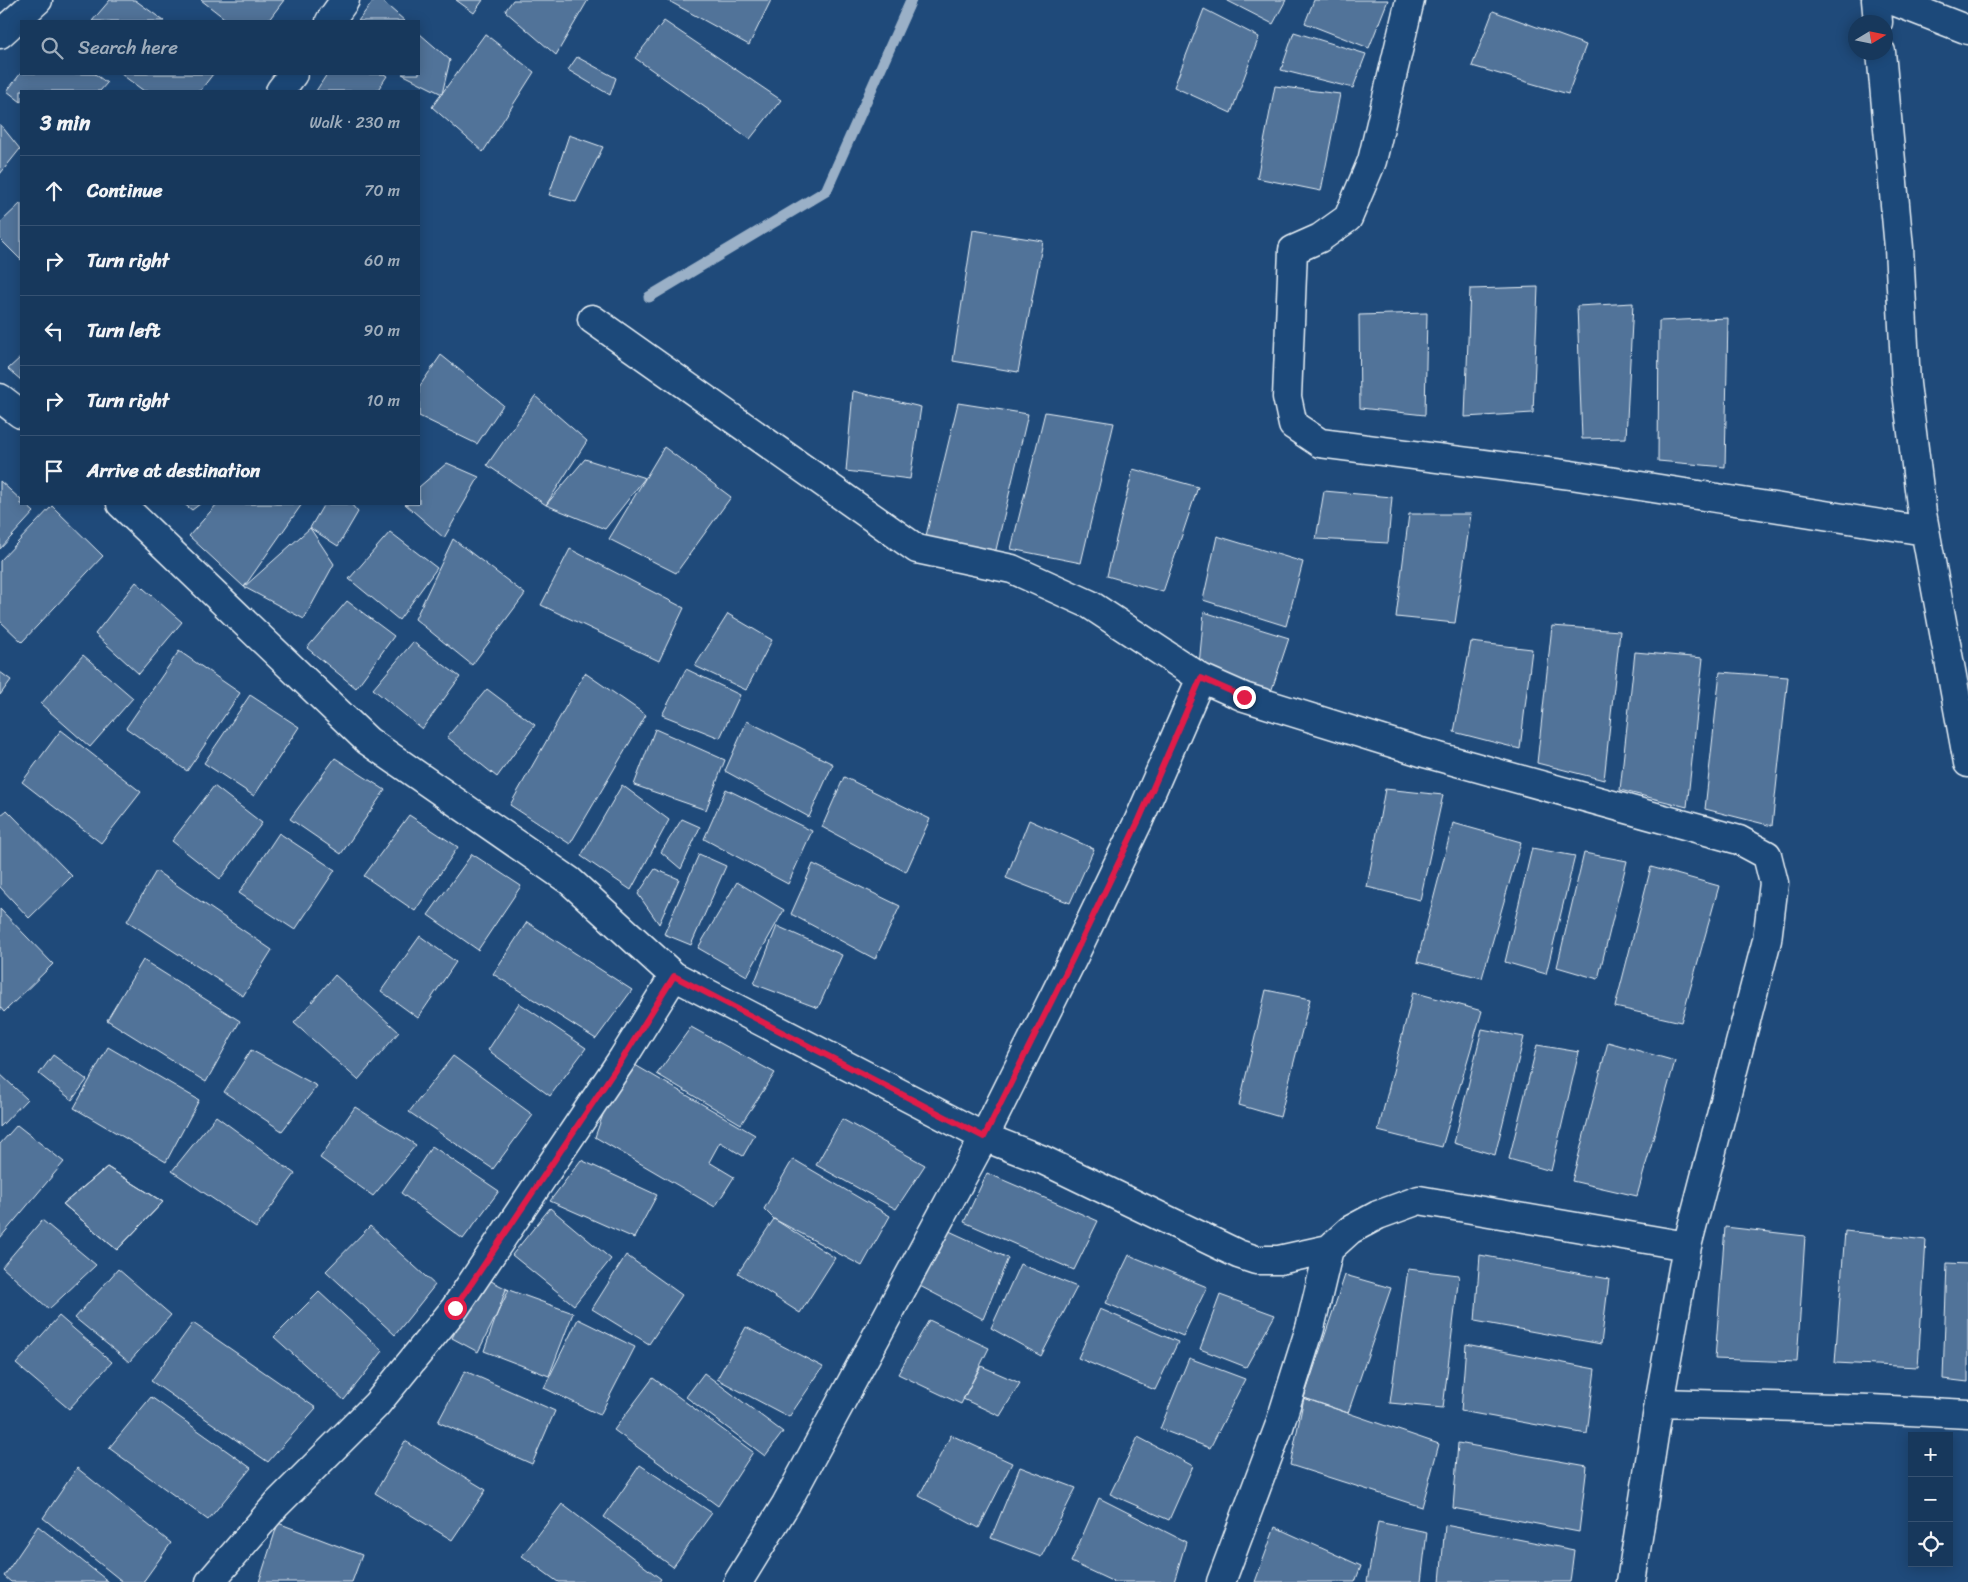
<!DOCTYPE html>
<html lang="en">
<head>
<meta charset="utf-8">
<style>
	body { margin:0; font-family:Sriracha,sans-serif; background:#203f62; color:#f1f3f6 }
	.controls { position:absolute; right:15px; bottom:15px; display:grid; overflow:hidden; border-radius:0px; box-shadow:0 2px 12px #0003 }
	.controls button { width:45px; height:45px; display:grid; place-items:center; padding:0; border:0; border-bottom:1px solid #365272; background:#17385c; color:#f1f3f6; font:25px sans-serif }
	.compass { position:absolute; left:1848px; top:15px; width:45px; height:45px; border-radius:50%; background:#17385c; box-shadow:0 2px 12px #0003; rotate:80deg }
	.stop { position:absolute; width:15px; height:15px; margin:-11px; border:4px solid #e11d48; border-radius:50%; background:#fff }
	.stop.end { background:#e11d48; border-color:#fff; box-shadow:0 1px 5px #0008 }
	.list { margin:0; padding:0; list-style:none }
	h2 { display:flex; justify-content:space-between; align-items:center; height:65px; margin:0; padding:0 20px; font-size:21px }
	h2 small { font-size:16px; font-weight:400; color:#9eacbb }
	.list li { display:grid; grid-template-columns:32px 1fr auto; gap:15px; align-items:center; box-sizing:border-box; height:70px; padding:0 20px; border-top:1px solid #365272 }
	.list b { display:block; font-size:19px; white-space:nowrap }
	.list em { font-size:16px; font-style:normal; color:#9eacbb }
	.icon { flex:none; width:28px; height:28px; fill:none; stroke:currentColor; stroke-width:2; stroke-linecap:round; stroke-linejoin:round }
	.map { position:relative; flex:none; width:1968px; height:1582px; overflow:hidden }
	.search { position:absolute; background:#17385c; box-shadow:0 2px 12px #0003; left:20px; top:20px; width:400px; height:55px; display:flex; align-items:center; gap:12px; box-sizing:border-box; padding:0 18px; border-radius:0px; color:#9eacbb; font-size:19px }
	.panel { position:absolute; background:#17385c; box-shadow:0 2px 12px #0003; left:20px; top:90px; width:400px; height:415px; border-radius:0px }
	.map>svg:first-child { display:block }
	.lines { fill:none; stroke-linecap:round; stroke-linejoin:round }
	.stream { stroke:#9ab0c7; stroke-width:11 }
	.building { fill:#517399; stroke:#e8f1f8 }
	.street-casing { stroke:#e8f1f8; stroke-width:31 }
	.street { stroke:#1f4a7a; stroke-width:28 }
	.route { stroke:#e11d48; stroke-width:6 }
</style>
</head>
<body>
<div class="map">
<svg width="1968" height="1582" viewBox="0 0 1968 1582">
	<rect width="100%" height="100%" fill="#1f4a7a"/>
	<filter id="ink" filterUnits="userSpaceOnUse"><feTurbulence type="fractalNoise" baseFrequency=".02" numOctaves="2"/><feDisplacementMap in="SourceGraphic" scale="10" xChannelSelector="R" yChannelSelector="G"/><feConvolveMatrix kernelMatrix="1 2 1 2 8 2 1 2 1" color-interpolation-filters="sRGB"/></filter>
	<g filter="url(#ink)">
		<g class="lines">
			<path class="stream" d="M649,297l177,-106 85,-191"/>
		</g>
		<path class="building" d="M110,0h25l29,21h-72z
			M201,0h83l-16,21h-40z
			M374,0h7l24,21h-47z
			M456,0h27l-9,13z
			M513,0h75l-32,55 -51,-44z
			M667,0h104l-22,45z
			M1226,0h60l-13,24z
			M1314,0h74l-19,48 -64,-25z
			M1204,9l55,28 -28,76 -57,-26z
			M1493,11l93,34 -18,49 -96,-28z
			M664,21l117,79 -31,39 -115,-81z
			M1294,32l72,22 -13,34 -72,-18z
			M420,34l30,26 -8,34 -40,-20h17v-39z
			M485,34l49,38 -51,80 -51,-45z
			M577,57l39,21 -6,17 -42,-25z
			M21,73l74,1 12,9 -7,8h-79v11l-14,-11z
			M121,74h92l-13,17h-56z
			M327,74h57l3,2 -10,15h-61z
			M1275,86l65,8 -19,97 -64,-13z
			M0,124l20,25 -20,25z
			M569,135l34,12 -27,55 -27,-7z
			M21,203v57l-21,-21v-16z
			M973,230l70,11 -25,131 -65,-11z
			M1538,287l-5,126 -68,4 5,-128z
			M1633,303l-7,135 -44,1 -5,-133z
			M1427,313l-2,102 -65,-7 -1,-93z
			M1728,318l-3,149 -67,-6 1,-140z
			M441,355l62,50 -26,39 -58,-28v-29z
			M21,357v23l-13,-11z
			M853,391l68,16 -11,72 -64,-8z
			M535,396l52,45 -41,64 -59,-40z
			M958,403l70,11 -33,140 -70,-14z
			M1045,412l69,11 -33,140 -70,-14z
			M664,447l67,50 -55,76 -67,-34z
			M585,459l60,19 -40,51 -59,-24z
			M447,463l32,14 -35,61 -39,-34h14v-17z
			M1133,469l65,18 -35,105 -56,-16z
			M0,481l21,19v4h4l9,8 -34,37z
			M1324,491l68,6 -4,46 -72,-4z
			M184,504h16l-8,6z
			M217,504h85l-58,83 -55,-51z
			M324,504h27l7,8 -20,34 -28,-18z
			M52,506l51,50 -81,86 -22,-21v-60z
			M1409,514h62l-16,109 -59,-6z
			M310,528l24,36 -30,55 -60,-32z
			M390,532l47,36 -38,52 -50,-41z
			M1217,536l86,26 -17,64 -83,-26z
			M453,539l72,55 -53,71 -57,-46z
			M570,549l114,59 -25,53 -118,-56z
			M136,582l46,40 -43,52 -44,-40z
			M347,601l47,35 -38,52 -49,-40z
			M1204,612l85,26 -19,57 -71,-30z
			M728,614l44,26 -26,50 -51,-24z
			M1552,626l68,5 -16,149 -67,-17z
			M413,642l47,35 -38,52 -49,-40z
			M1471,642l61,7 -12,100 -66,-17z
			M179,651l61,42 -53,78 -61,-43z
			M1635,652l68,6 -16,149 -67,-17z
			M83,655l50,43 -43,49 -49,-43z
			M686,669l54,26 -20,43 -58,-23z
			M0,672l11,8 -11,15z
			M1720,672l68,5 -16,149 -67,-17z
			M585,673l61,42 -76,129 -60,-39z
			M487,689l48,36 -38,52 -50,-40z
			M250,695l49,32 -45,69 -50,-33z
			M747,721l86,43 -24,53 -84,-46z
			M655,729l70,31 -19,50 -72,-25z
			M61,730l80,62 -40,51 -79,-61z
			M335,758l50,32 -44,64 -51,-35z
			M844,777l86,42 -24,53 -84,-45z
			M622,785l47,35 -38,70 -50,-34z
			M214,786l48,37 -42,56 -48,-38z
			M726,789l86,42 -24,53 -84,-45z
			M1385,789l58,6 -23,105 -53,-13z
			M7,810l65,66 -43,42 -29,-31v-71z
			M409,815l49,32 -43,64 -51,-35z
			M682,819l18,8 -19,42 -20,-17z
			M1029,820l65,29 -24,54 -64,-25z
			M1453,823l68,19 -39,136 -65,-16z
			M279,833l56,37 -40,60 -56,-37z
			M1532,848l43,8 -29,118 -41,-12z
			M1584,853l43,8 -29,118 -41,-12z
			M472,854l49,32 -43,64 -50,-35z
			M699,854l27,12 -35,79 -27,-11z
			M813,864l87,42 -25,53 -84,-45z
			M1651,867l68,19 -38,136 -66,-15z
			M655,869l24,10 -20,45 -21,-30z
			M156,871l116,79 -29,46 -116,-75z
			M737,882l47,28 -37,66 -49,-28z
			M0,909l53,55 -49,48 -4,-5z
			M527,922l105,68 -36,49 -103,-65z
			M777,926l65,29 -24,53 -64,-24z
			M420,936l36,26 -38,56 -37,-27z
			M143,960l97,61 -34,61 -99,-62z
			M335,975l64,57 -41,48 -64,-57z
			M1266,990l44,9 -30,118 -41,-12z
			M1413,992l69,19 -40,136 -64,-16z
			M519,1003l67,45 -36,48 -62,-46z
			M691,1027l84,46 -34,51 -84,-50z
			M1482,1029l42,8 -29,118 -41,-12z
			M1608,1042l67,19 -38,135 -65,-15z
			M1537,1045l42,7 -28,119 -42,-12z
			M108,1047l91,53 -33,62 -92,-54z
			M251,1050l66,36 -35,45 -58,-39z
			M53,1055l34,25 -15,20 -33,-26z
			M453,1056l80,59 -40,54 -84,-57z
			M623,1058l132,77 -12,21 -23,-14 -11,20 25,15 -19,30 -120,-70z
			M0,1074l27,25 -27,28z
			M355,1107l61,38 -43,51 -53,-38z
			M216,1116l79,58 -39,54 -84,-57z
			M842,1119l83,46 -29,44 -80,-44z
			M17,1125l47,37 -64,76v-94z
			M432,1146l67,45 -36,48 -62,-46z
			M793,1159l97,57 -28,50 -88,-47 -10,-10z
			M581,1160l76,35 -23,43 -84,-37z
			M107,1167l56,35 -46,48 -54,-46z
			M107,1167l56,35 -46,48 -54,-46z
			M987,1173l111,48 -24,49 -110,-48z
			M550,1208l61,51 -37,46 -62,-50z
			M774,1219l61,39 -35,55 -62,-40z
			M42,1220l54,45 -47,44 -47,-42z
			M370,1226l65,59 -40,50 -69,-64z
			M1725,1227l80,9 -8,126 -82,-3z
			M947,1230l61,28 -25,61 -67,-35z
			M1845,1231l81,9 -8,127 -83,-4z
			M626,1255l56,40 -33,49 -57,-35z
			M1129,1255l78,32 -24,49 -77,-33z
			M1480,1255l129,24 -8,65 -126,-23z
			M1947,1263l21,1v118l-25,-3z
			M1020,1264l57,23 -36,69 -50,-28z
			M118,1269l53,46 -42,47 -54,-44z
			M1408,1269l51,6 -16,133 -53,-5z
			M1345,1275l46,13 -43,125 -44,-15z
			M483,1277l26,13 -31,62 -26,-14z
			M506,1289l67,24 -24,63 -65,-25z
			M319,1292l64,59 -39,49 -70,-63z
			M1220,1295l55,20 -29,52 -46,-18z
			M1100,1309l78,33 -23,48 -77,-32z
			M59,1316l53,46 -43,47 -53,-45z
			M578,1319l57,28 -35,68 -56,-27z
			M929,1320l60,28 -28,56 -63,-30z
			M193,1323l123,85 -48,54 -117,-81z
			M746,1327l77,40 -34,50 -72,-38z
			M1466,1344l129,25 -8,65 -126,-23z
			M1189,1358l56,21 -35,69 -50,-19z
			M981,1366l39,17 -20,33 -37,-17z
			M465,1371l90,40 -23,53 -94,-42z
			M704,1373l79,59 -18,24 -79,-59z
			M653,1378l100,74 -35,54 -104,-76z
			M151,1397l100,71 -43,52 -99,-72z
			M1304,1398l135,46 -17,63 -132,-42z
			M951,1435l61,28 -33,65 -60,-32z
			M1138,1437l55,29 -24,54 -59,-26z
			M405,1441l81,49 -34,50 -77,-47z
			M1458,1443l129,23 -8,66 -126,-24z
			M640,1465l72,48 -39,54 -69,-50z
			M1020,1467l56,21 -35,69 -50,-19z
			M77,1468l94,75 -28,39h-20l-80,-64z
			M1099,1498l87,44 -12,40h-60l-43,-20z
			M562,1504l99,75 -2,3h-101l-36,-26z
			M1378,1522l49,10 -6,50h-54z
			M278,1523l84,32 -10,27h-93z
			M1445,1525l129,25 -4,32h-130z
			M38,1526l71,56h-98l-7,-6z
			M1275,1527l86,39 -6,16h-100z"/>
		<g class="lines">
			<g class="street-casing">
				<path id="street" d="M1410,0l-38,161 -24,57 -28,20 -27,12 -6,147 6,28 27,18 251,32 354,56
					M1876,0l2,22
					M1891,0l77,30
					M330,21l15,-21
					M0,34l38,-34
					M1881,52l18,196 7,136 16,129 46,250
					M280,91l13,-17
					M592,319l325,230 95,20 77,35 112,74 43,19 177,55 318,88 28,15 7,28 -7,57 -80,306 -28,157 -28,179
					M0,398l21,16
					M121,504l247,237 202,140 104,95 310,161 59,23 195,94 18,6h23l50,-11 21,-19 28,-15 41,-15 268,46
					M1659,1403l212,6 97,5
					M210,1582l67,-78 99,-99 79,-97 168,-250 51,-82
					M738,1582l48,-78 198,-367 89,-179 66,-138 62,-142
					M1221,1582l58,-155 31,-99 19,-79"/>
			</g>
			<use href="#street" class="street"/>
		</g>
	</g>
	<g class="lines" filter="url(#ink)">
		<path class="route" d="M455,1308l168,-250 51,-82 310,161 89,-179 66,-138 62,-142 43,19"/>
	</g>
</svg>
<div class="controls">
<button>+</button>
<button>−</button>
<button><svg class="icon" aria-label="locate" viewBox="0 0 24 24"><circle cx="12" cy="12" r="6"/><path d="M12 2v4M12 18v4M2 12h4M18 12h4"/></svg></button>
</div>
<svg class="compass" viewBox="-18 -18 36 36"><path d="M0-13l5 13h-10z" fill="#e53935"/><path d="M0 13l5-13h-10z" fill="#9eacbb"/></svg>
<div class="stop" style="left:455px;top:1308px"></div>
<div class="stop end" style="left:1244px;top:697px"></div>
<div class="search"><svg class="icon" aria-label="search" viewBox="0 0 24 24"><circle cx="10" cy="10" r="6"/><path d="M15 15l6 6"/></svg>Search here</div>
<section class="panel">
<h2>3 min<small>Walk · 230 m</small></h2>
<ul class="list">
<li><svg class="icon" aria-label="ahead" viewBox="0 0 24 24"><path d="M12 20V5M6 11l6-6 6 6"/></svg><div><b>Continue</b></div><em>70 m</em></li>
<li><svg class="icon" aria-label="right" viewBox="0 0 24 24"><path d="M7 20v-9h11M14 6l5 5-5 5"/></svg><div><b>Turn right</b></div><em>60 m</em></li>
<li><svg class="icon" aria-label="left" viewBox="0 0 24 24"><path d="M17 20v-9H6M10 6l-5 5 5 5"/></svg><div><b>Turn left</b></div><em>90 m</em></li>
<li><svg class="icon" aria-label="right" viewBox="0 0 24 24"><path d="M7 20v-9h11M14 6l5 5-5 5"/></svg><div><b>Turn right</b></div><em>10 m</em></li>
<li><svg class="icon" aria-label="arrive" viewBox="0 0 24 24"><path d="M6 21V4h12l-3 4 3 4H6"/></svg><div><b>Arrive at destination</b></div></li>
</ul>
</section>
</div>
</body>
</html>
